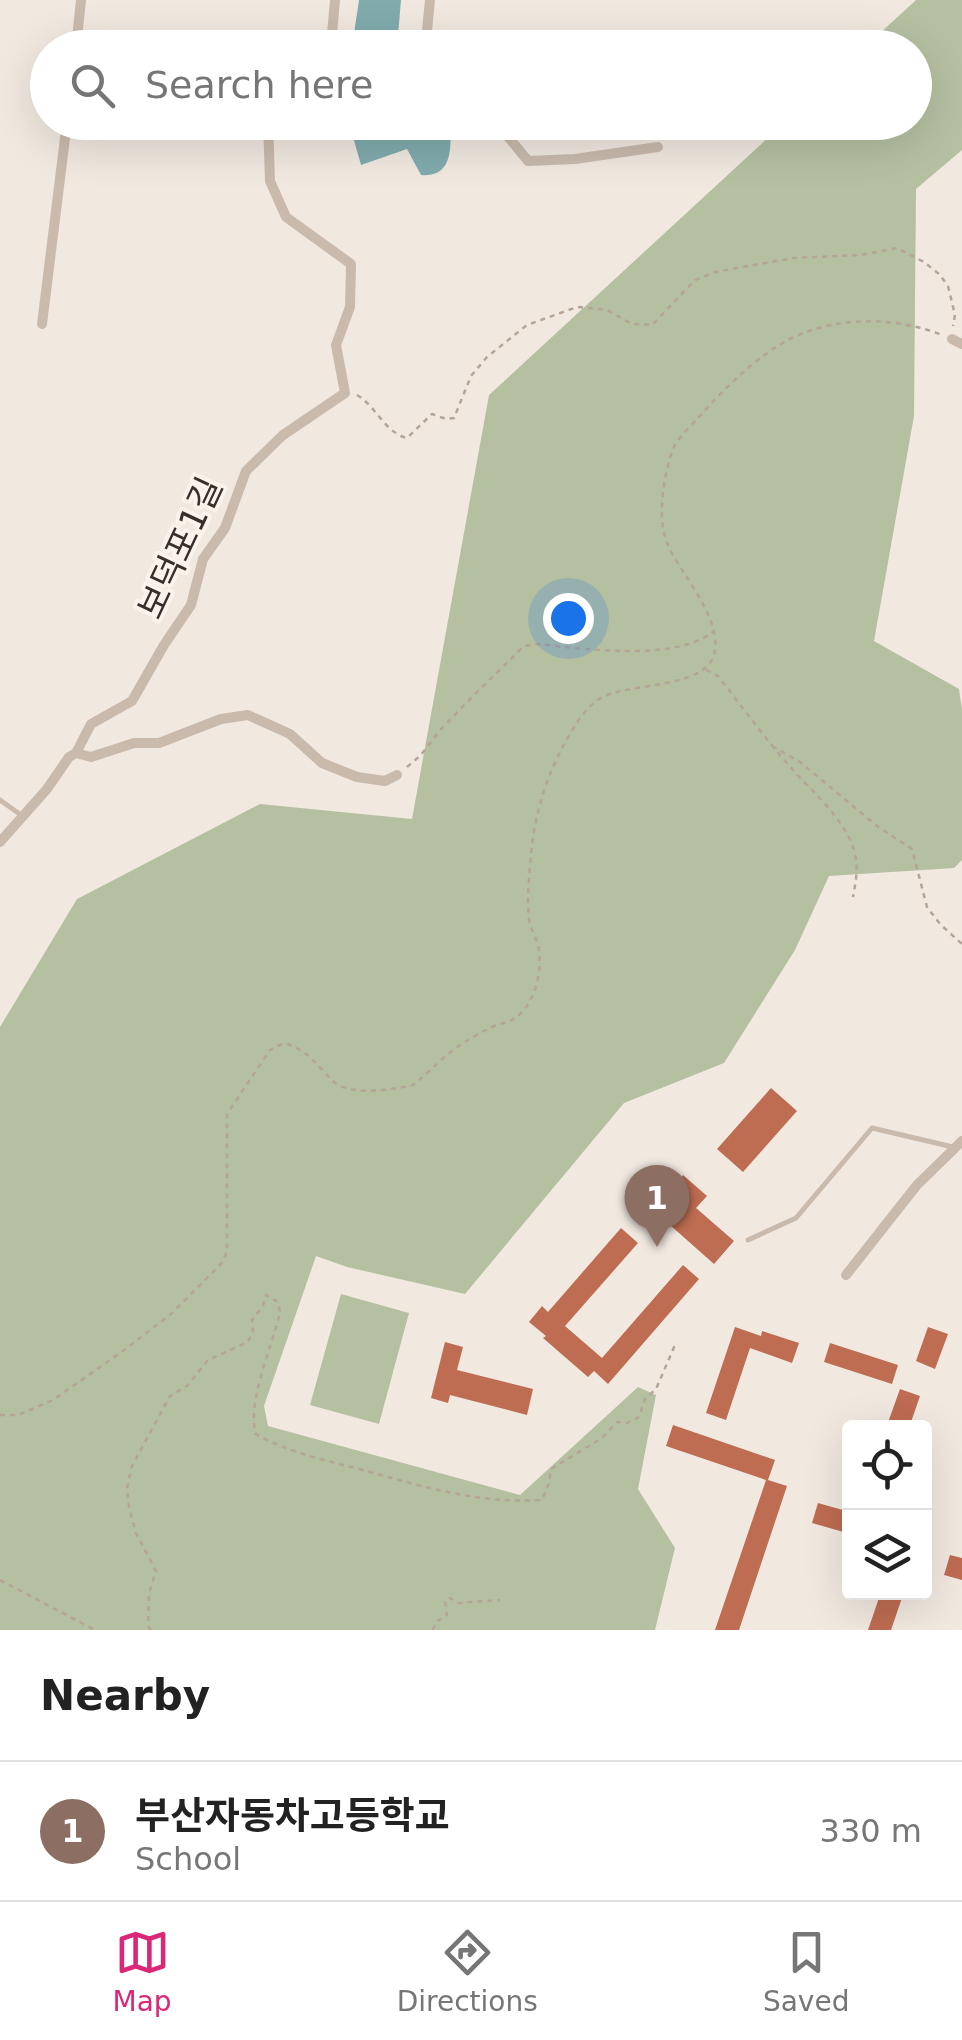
<!DOCTYPE html>
<html lang="en">
<head>
<meta charset="utf-8">
<style>
	body { margin:0; font-family:"DejaVu Sans","Noto Sans KR",sans-serif; background:#f6f6f6; color:#222 }
	.controls { position:absolute; right:30px; bottom:30px; display:grid; overflow:hidden; border-radius:10px; box-shadow:0 10px 40px #0002 }
	.controls button { width:90px; height:90px; display:grid; place-items:center; padding:0; border:0; border-bottom:2px solid #e0e0e0; background:#fff; color:#222; font:50px sans-serif }
	.you { position:absolute; left:568px; top:618px; width:35px; height:35px; margin:-25px; border:8px solid #fff; border-radius:50%; background:#1a73e8; box-shadow:0 0 0 15px #1a73e833 }
	.badge { display:grid; place-items:center; width:65px; height:65px; border-radius:50%; background:#db2777; color:#fff; font-size:32px; font-weight:700 }
	.pin { position:absolute; translate:-50% -82px; filter:drop-shadow(0 2px 5px #0008) }
	.pin::after { content:''; position:absolute; top:52px; width:35px; height:30px; background:inherit; clip-path:polygon(0 0,100% 0,50% 100%) }
	.list { margin:0; padding:0; list-style:none }
	h2 { display:flex; justify-content:space-between; align-items:center; height:130px; margin:0; padding:0 40px; font-size:42px }
	h2 small { font-size:32px; font-weight:400; color:#767676 }
	.list li { display:grid; grid-template-columns:65px 1fr auto; gap:30px; align-items:center; box-sizing:border-box; height:140px; padding:0 40px; border-top:2px solid #e0e0e0 }
	.list b { display:block; font-size:38px; white-space:nowrap }
	.list p { margin:0; font-size:32px; white-space:nowrap; color:#767676 }
	.list em { font-size:32px; font-style:normal; color:#767676 }
	.icon { flex:none; width:55px; height:55px; fill:none; stroke:currentColor; stroke-width:2; stroke-linecap:round; stroke-linejoin:round }
	.map { position:relative; flex:none; width:962px; height:1630px; overflow:hidden }
	.search { position:absolute; background:#fff; box-shadow:0 10px 40px #0002; left:30px; right:30px; top:30px; height:110px; display:flex; align-items:center; gap:25px; box-sizing:border-box; padding:0 35px; border-radius:55px; color:#767676; font-size:38px }
	.sheet { height:270px; background:#fff }
	nav { display:flex; justify-content:space-around; align-items:center; box-sizing:border-box; height:140px; border-top:2px solid #e0e0e0; background:#fff; font-size:28px; color:#767676 }
	nav a { display:grid; justify-items:center; gap:5px }
	nav .on { color:#db2777 }
	.map>svg:first-child { display:block }
	.green { fill:#b5c0a1 }
	.water { fill:#81abad }
	.building { fill:#be6c52 }
	.lines { fill:none; stroke-linecap:round; stroke-linejoin:round }
	.path { stroke:#b5a497; stroke-width:2.5; stroke-dasharray:5 5; stroke-linecap:butt }
	.service { stroke:#c9baac; stroke-width:5 }
	.minor { stroke:#c9baac; stroke-width:10 }
	.labels { text-anchor:middle; dominant-baseline:central; stroke-width:8; stroke-linejoin:round; paint-order:stroke }
	.street-label { font-size:35px; fill:#382f2b; stroke:#f9f3ec }
</style>
</head>
<body>
<div class="map">
<svg width="962" height="1630" viewBox="0 0 962 1630">
	<rect width="100%" height="100%" fill="#f1e9e0"/>
	<path class="green" d="M916,0h46v150l-46,39 -2,227 -40,225 85,48 3,21v150l-8,8 -125,8 -34,74 -71,113 -100,40 -159,191 -118,-27 -31,-11 -52,150 4,20 252,69 118,-108 18,8 -18,94 37,59 -20,82h-655v-603l77,-128 183,-95 152,15 77,-424 295,-272 130,-1v-74l-49,-1z
		M341,1294l68,19 -30,111 -69,-19z"/>
	<path class="water" d="M359,0h42l-4,47h-45z
		M349,123h101c1,22 4,55 -29,52l-14,-26 -46,16z"/>
	<path class="building" d="M771,1088l26,23 -54,61 -26,-23z
		M683,1175l24,21 -11,12 38,33 -20,23 -61,-54z
		M621,1228l17,15 -73,83 37,32 81,-93 16,14 -91,105 -14,-13 -6,6 -45,-39 3,-2 -17,-14 13,-16 6,6z
		M735,1327l26,9 1,-5 37,12 -7,20 -42,-15 -24,72 -20,-7z
		M928,1327l20,7 -13,35 -19,-8z
		M445,1342l18,5 -6,23 76,19 -6,26 -77,-20 -2,8 -17,-5z
		M830,1343l68,22 -6,19 -68,-22z
		M900,1389l20,7 -11,32h-23z
		M673,1425l102,35 -7,20 19,6 -48,144h-24l51,-150 -100,-34z
		M818,1503l32,9 -3,21 -35,-10z
		M950,1555l12,3v22l-18,-5z
		M881,1592h23l-13,38h-23z"/>
	<g class="lines">
		<path class="path" d="M357,395c19,11 28,38 50,43l25,-24 14,5 8,-1 17,-42 16,-19 40,-32 50,-18 30,3 25,14 20,1 43,-45 20,-8 78,-14 68,-3 36,-7 27,14 15,12 9,12 7,29 -2,11
			M706,670l12,6c23,29 44,59 69,87 23,28 55,51 67,87 5,17 2,30 -1,47
			M772,746l28,16 77,64 35,23 15,58 13,17 22,20
			M407,767l13,-11 21,-27 34,-35 49,-48 14,-2c48,5 135,18 175,-12
			M0,1415h18l35,-15 74,-52 44,-34 50,-50 6,-12v-138l43,-64 14,-7c25,7 32,22 50,39 17,14 58,8 79,3 17,-13 33,-32 52,-43 8,-5 18,-11 27,-15 15,-6 20,-4 32,-17 13,-16 19,-45 14,-65 -2,-7 -6,-14 -8,-21 -4,-17 -1,-50 1,-68 3,-43 17,-85 39,-122 8,-14 19,-31 35,-38 28,-13 99,-8 109,-41 10,-35 -33,-80 -46,-110 -8,-17 -7,-41 -4,-60 2,-12 5,-25 9,-36 5,-11 16,-21 24,-30 29,-32 69,-74 112,-88 43,-15 92,-12 133,4
			M0,1580l95,50
			M151,1630l-3,-4 1,-33 7,-22 -20,-38 -7,-26 -2,-19 5,-22 38,-70 17,-10 21,-26 40,-18 5,-11 -1,-11 11,-14 3,-11 12,7 2,10c-7,33 -34,91 -24,122 31,18 68,26 103,35 63,17 117,35 183,31l7,-17 2,-14 51,-31 15,-16 10,1 12,-6 6,-18 11,-10 19,-44
			M433,1630l3,-8 11,-7 -2,-13 5,-4 8,5 42,-3"/>
		<path class="service" d="M0,800l21,15
			M748,1240l48,-22 76,-90 81,19"/>
		<path class="minor" d="M430,0l-4,41 6,7
			M76,48l5,-48
			M305,48l27,-14 3,-34
			M496,122l32,39 47,-2 83,-12
			M42,324l25,-202
			M952,339l10,5
			M76,753l15,4 43,-14h25l62,-24 27,-4 42,19 32,29 35,14 28,4 12,-6
			M0,842l47,-53 22,-32 7,-4 15,-29 41,-23 32,-56 27,-40 12,-46 22,-31 21,-57 37,-36 62,-42 -9,-48 14,-38 1,-43 -65,-47 -16,-36 -2,-59
			M846,1275l71,-90 45,-44"/>
	</g>
	<g class="labels">
		<g class="street-label">
			<text transform="translate(180 548) rotate(-65)">보덕포1길</text>
		</g>
	</g>
</svg>
<div class="controls">
<button><svg class="icon" aria-label="locate" viewBox="0 0 24 24"><circle cx="12" cy="12" r="6"/><path d="M12 2v4M12 18v4M2 12h4M18 12h4"/></svg></button>
<button><svg class="icon" aria-label="layers" viewBox="0 0 24 24"><path d="M12 4l9 5-9 5-9-5zM3 14l9 5 9-5"/></svg></button>
</div>
<div class="you"></div>
<div class="pin badge" style="left:657px;top:1247px;background:#8d6e63">1</div>
<div class="search"><svg class="icon" aria-label="search" viewBox="0 0 24 24"><circle cx="10" cy="10" r="6"/><path d="M15 15l6 6"/></svg>Search here</div>
</div>
<section class="sheet">
<h2>Nearby<small></small></h2>
<ul class="list">
<li><span class="badge" style="background:#8d6e63">1</span><div><b>부산자동차고등학교</b><p>School</p></div><em>330 m</em></li>
</ul>
</section>
<nav>
<a class="on"><svg class="icon" aria-label="map" viewBox="0 0 24 24"><path d="M3 6l6-2 6 2 6-2v14l-6 2-6-2-6 2zM9 4v14M15 6v14"/></svg>Map</a>
<a><svg class="icon" aria-label="directions" viewBox="0 0 24 24"><path d="M12 3l9 9-9 9-9-9zM9 14v-3h6M13 9l2 2-2 2"/></svg>Directions</a>
<a><svg class="icon" aria-label="saved" viewBox="0 0 24 24"><path d="M7 4h10v16l-5-4-5 4z"/></svg>Saved</a>
</nav>
</body>
</html>
